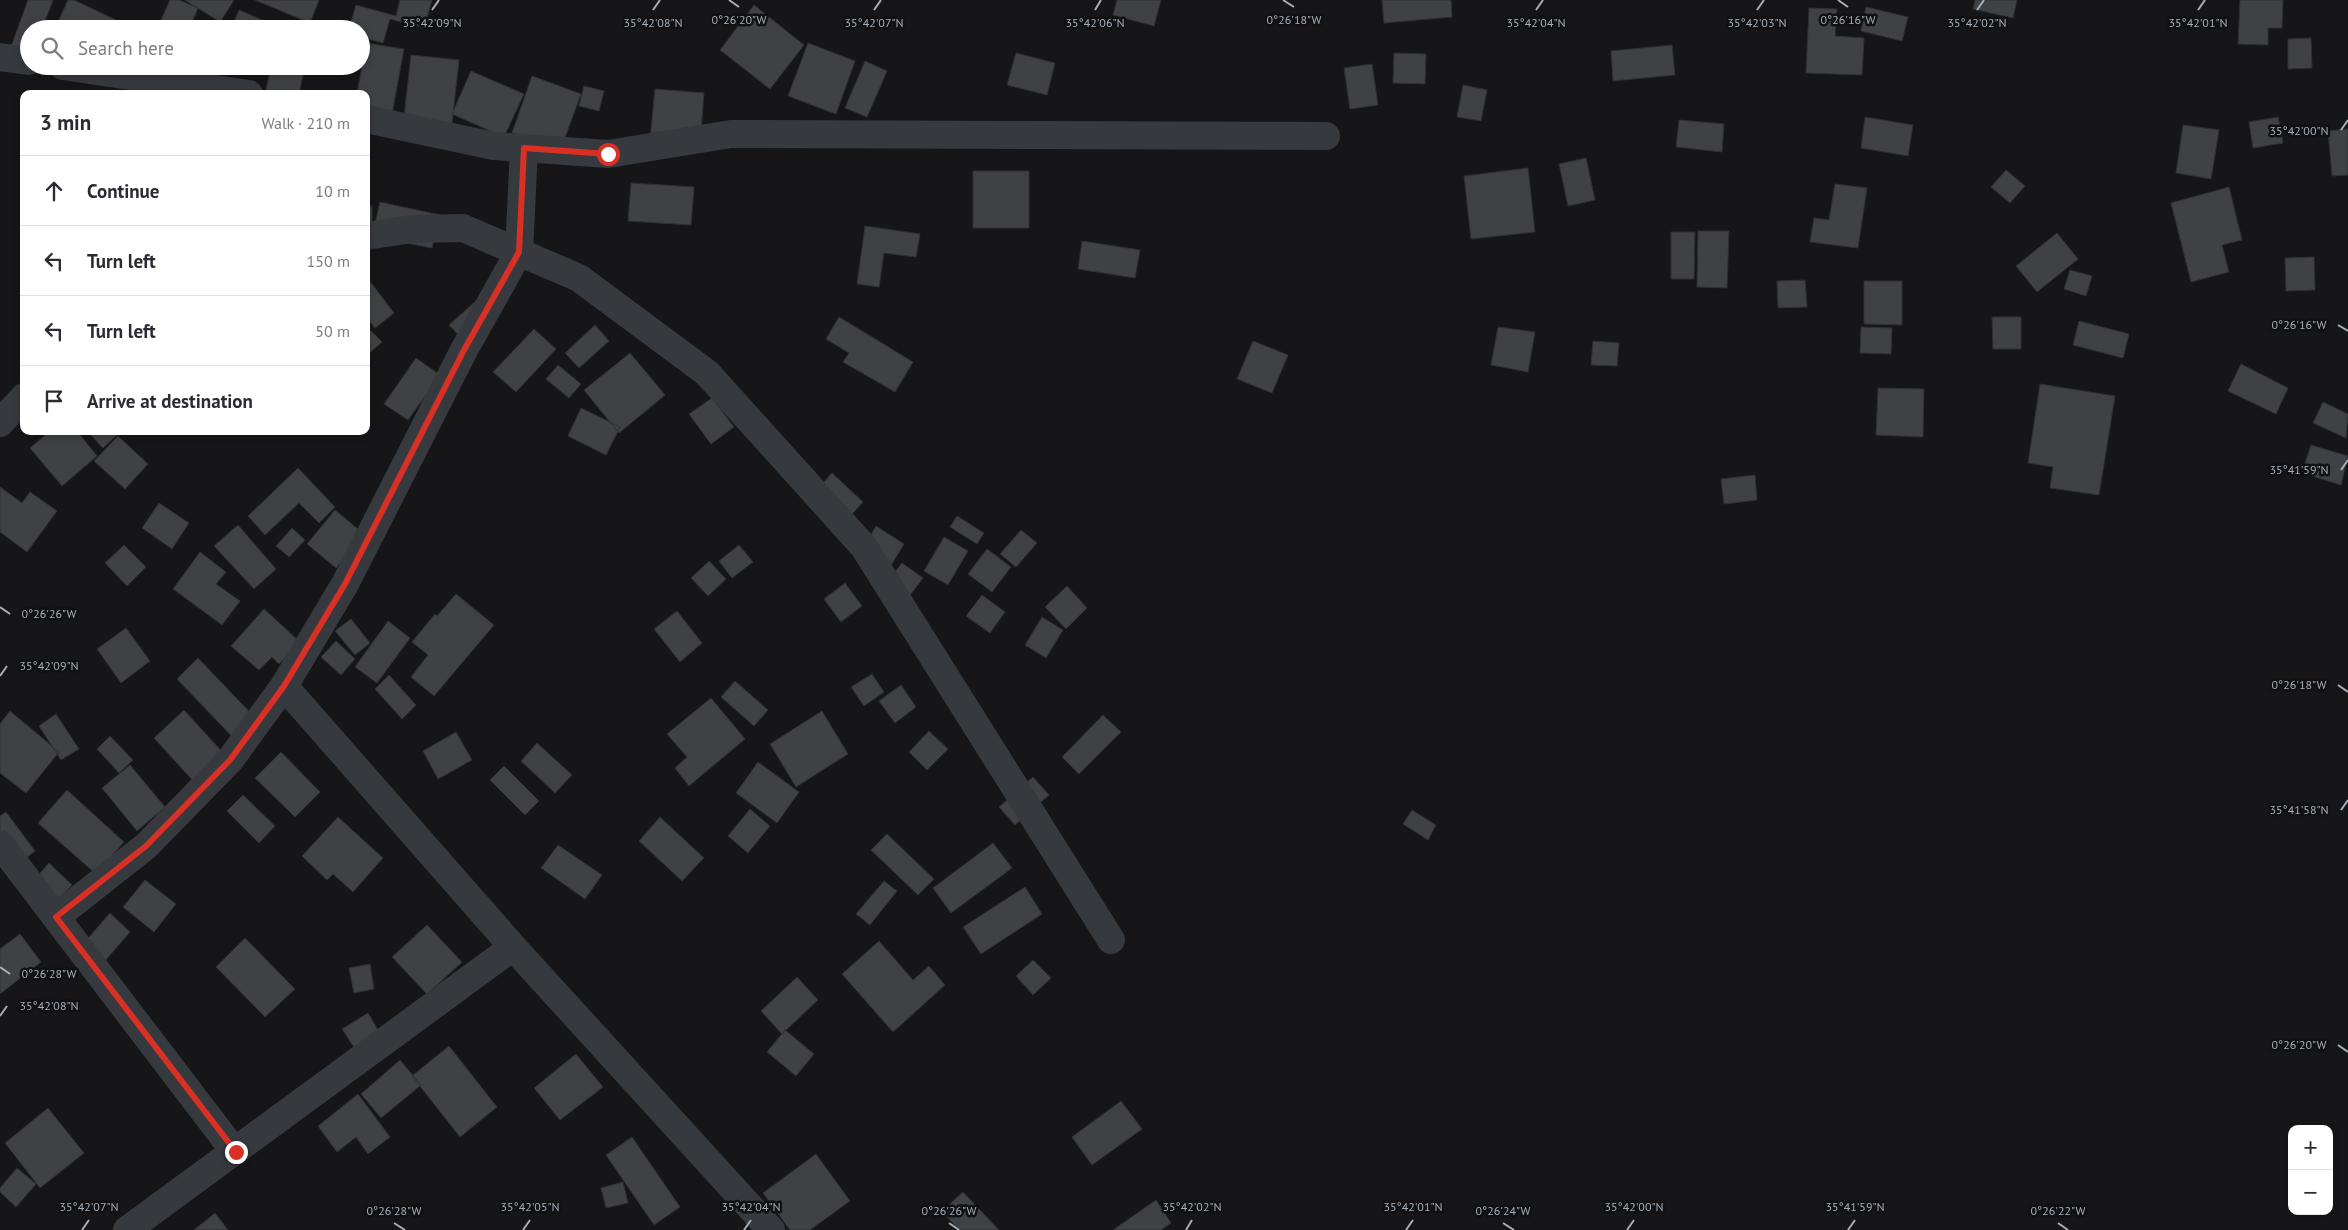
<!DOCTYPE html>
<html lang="en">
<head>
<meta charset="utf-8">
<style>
	body { margin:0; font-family:"PT Sans",sans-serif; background:#f7f7f7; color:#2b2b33 }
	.controls { position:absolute; right:15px; bottom:15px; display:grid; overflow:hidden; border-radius:10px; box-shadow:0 2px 8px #0003 }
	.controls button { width:45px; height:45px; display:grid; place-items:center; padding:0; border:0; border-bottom:1px solid #e1e1e2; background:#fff; color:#2b2b33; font:25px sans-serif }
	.stop { position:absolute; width:15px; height:15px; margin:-11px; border:4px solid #d93025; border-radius:50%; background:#fff }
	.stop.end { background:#d93025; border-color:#fff; box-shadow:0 1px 5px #0008 }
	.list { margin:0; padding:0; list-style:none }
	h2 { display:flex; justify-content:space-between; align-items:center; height:65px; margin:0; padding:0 20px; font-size:21px }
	h2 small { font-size:16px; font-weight:400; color:#7c7c81 }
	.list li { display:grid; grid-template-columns:32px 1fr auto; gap:15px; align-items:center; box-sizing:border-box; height:70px; padding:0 20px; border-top:1px solid #e1e1e2 }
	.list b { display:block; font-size:19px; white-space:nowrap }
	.list em { font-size:16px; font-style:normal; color:#7c7c81 }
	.icon { flex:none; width:28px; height:28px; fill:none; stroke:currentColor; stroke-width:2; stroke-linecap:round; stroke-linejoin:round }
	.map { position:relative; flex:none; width:2348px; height:1230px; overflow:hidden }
	.search { position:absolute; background:#fff; box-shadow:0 2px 8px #0003; left:20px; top:20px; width:350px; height:55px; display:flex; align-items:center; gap:12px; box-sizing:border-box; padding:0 18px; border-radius:28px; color:#7c7c81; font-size:19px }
	.panel { position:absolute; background:#fff; box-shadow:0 2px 8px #0003; left:20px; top:90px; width:350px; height:345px; border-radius:10px }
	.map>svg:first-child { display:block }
	.building { fill:#404145; stroke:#303034 }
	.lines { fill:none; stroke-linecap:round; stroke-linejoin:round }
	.street { stroke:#36393e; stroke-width:28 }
	.route { stroke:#d93025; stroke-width:6 }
	.ticks { fill:none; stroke:#a6afb9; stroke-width:2 }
	.ticks-label { font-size:12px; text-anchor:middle; fill:#a6afb9; stroke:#111113; stroke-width:5; stroke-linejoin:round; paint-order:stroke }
</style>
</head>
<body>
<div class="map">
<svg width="2348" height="1230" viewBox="0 0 2348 1230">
	<rect width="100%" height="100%" fill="#161618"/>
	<path class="building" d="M28,0h25l-11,29h-13v25l-18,-7z
		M68,0h6l61,29h-80z
		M170,0h9l19,8 -7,17 8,4h-42z
		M185,0h49l-14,22z
		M255,0h64l-9,23z
		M400,0h32l-8,28 -34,-9 -7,24 -22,-6v-8h-12l7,-24 40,11z
		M1117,0h44l-7,26 -41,-11z
		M1382,0h69l1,17 -68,6z
		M1975,0h42l-4,18 -40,-9z
		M2240,0h43l-1,28h-14v17l-30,-1z
		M754,5l50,40 -34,44 -50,-39z
		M1866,7l42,10 -6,24 -41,-10z
		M1809,8l28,1 -2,27 29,2 -2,37 -56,-2z
		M239,10l44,19h-52z
		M2311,38l1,30 -24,1v-30z
		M366,43l38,6 -12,65 -26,-5v-15h-9z
		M808,43l47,18 -19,53 -48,-18z
		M1672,45l3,30 -62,6 -2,-30z
		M1016,53l39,10 -8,32 -40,-10z
		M1394,53l32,1 -1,30 -32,-1z
		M411,55l48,5 -7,63 -48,-6z
		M865,61l22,10 -20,46 -22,-9z
		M1372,64l6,41 -28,4 -6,-41z
		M141,66h54l-9,20z
		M271,66h34l-6,28h-18l-15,-4z
		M471,71l53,23 -20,43 -52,-23z
		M532,76l49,18 -21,57 -48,-18z
		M1463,85l24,5 -6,31 -24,-4z
		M584,86l20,5 -5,20 -20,-5z
		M655,89l49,4 -4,51 -50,-4z
		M1865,117l48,8 -5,31 -47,-8z
		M2278,117l5,26 -30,5 -4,-26z
		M1679,120l45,4 -2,28 -46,-5z
		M2183,125l36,5 -8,49 -35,-6z
		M2348,129v46l-16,1 -4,-45z
		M1586,158l9,42 -27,6 -9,-42z
		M1528,168l7,64 -64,7 -7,-63z
		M2006,170l19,16 -15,17 -19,-16z
		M973,171h56v57h-56z
		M631,183l63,4 -3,38 -63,-4z
		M1835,184l32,4 -9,60 -48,-6 4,-24 15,2z
		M2229,187l13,53 -20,5 7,27 -38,10 -20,-79z
		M380,202l60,13 -8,33 -60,-12z
		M366,205l6,1v36h-6z
		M865,226l55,8 -4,23 -32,-4 -5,34 -22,-3z
		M1698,231h31l-2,57 -30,-1z
		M1671,232h24l-1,47h-23z
		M2057,233l21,26 -41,33 -21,-26z
		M1082,241l58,9 -5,28 -57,-9z
		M2314,257l1,33 -29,1 -1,-33z
		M2070,270l22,6 -6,20 -22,-7z
		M366,276l28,37 -19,15 -9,-11z
		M1805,280l2,27 -29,1 -1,-27z
		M1864,281h38v44l-38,-1z
		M477,300l-13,41 -15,-16z
		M839,317l74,45 -18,30 -52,-30 6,-9 -23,-14z
		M1992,317h29v32h-28z
		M2079,321l50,13 -6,24 -50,-13z
		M595,325l14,16 -30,27 -14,-15z
		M366,326l16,16 -16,14z
		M1498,327l37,5 -7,40 -37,-7z
		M1861,327l31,1 -1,26 -31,-1z
		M534,329l22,20 -40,43 -23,-20z
		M1253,341l35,14 -16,38 -35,-14z
		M1593,341l26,2 -2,23 -26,-1z
		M630,353l35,42 -46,38 -35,-43z
		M416,358l24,17 -32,45 -24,-16z
		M2241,364l47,24 -12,26 -48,-23z
		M558,365l23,19 -12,14 -23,-19z
		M2040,384l75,12 -16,99 -49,-7 3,-21 -25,-4z
		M1878,388l46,1 -1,48 -47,-2z
		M712,398l22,29 -23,17 -22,-30z
		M2323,402l25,12 -2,24 -33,-15z
		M581,408l39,19 -14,28 -38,-19z
		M50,431h27l20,25 -35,30 -32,-38z
		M87,431h33v1l-17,16z
		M118,436l30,28 -23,25 -31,-28z
		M2311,445l37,11 -7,29 -39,-12z
		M298,468l37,39 -16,16 -20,-20 -34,32 -17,-19z
		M832,473l31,29 -18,20 -31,-29z
		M1755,475l2,25 -33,4 -3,-25z
		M0,487l22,16 8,-11 27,19 -30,41 -27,-20z
		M159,503l30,20 -17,26 -30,-21z
		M335,510l29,24 -28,34 -29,-24z
		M957,516l27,17 -7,11 -27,-17z
		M238,525l38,44 -22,20 -40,-43z
		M876,526l28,18 -14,23 -28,-17z
		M292,528l13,12 -16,17 -13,-11z
		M1021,530l16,13 -21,24 -16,-13z
		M944,537l24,14 -20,34 -24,-14z
		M124,545l22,22 -19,19 -22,-23z
		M739,545l14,17 -21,16 -13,-17z
		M987,549l24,18 -19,25 -24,-18z
		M200,552l26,20 -10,12 24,17 -18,24 -49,-36z
		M709,561l17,18 -18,17 -17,-18z
		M902,563l21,15 -18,24 -21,-16z
		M845,583l17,23 -21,16 -17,-23z
		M1067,586l20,22 -21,21 -21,-22z
		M456,594l38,31 -60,71 -23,-19 17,-22 -16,-13 23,-28 2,2z
		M982,595l23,17 -15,21 -24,-17z
		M264,609l36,33 -21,22 -7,-7 -13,13 -28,-24z
		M677,611l25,32 -22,19 -26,-33z
		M1042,617l21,13 -17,28 -21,-13z
		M351,619l19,24 -15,12 -20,-24z
		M388,621l22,17 -33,45 -22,-16z
		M126,628l24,33 -29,22 -24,-34z
		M336,641l19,18 -14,16 -20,-18z
		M198,658l65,68 -21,21 -65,-68z
		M872,674l12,18 -20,14 -13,-19z
		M389,675l27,30 -14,14 -27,-30z
		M735,681l33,29 -14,16 -33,-29z
		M901,685l15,22 -21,16 -16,-22z
		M711,698l34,41 -56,47 -14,-18 12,-11 -20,-23z
		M184,710l42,46 -30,28 -42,-46z
		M10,711l49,41 -33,41 -26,-20v-49z
		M822,711l26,43 -52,33 -26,-43z
		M56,714l23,35 -18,11 -22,-34z
		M1103,715l18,17 -42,42 -17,-17z
		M929,731l19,18 -21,21 -18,-18z
		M456,732l16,28 -34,19 -15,-28z
		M110,736l23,24 -14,13 -22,-24z
		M537,743l35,32 -17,18 -34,-32z
		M281,752l39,40 -25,25 -40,-39z
		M758,762l41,30 -22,31 -41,-30z
		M130,765l35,42 -28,24 -35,-43z
		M504,766l35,35 -14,14 -35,-35z
		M1033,777l16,18 -34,30 -16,-18z
		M67,790l57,52 -28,32 -58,-51z
		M243,795l32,31 -16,17 -32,-32z
		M750,809l20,17 -22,27 -20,-17z
		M1412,810l24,15 -8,15 -25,-16z
		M6,812l29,39 -23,18 -12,-16v-37z
		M338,817l45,41 -30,34 -20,-18 -6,6 -25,-24z
		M660,817l44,41 -22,23 -43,-40z
		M887,834l47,45 -16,16 -47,-45z
		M993,843l19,25 -61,45 -18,-25z
		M558,845l44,30 -17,24 -44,-31z
		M49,863l23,22 -17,18 -22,-22z
		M145,880l31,24 -22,28 -31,-25z
		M884,881l13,10 -27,34 -14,-11z
		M1025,887l17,27 -61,40 -18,-27z
		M110,913l20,19 -26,30 -21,-18z
		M427,925l35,37 -35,32 -35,-37z
		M20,934l21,28 -41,32v-45z
		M245,938l50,51 -30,28 -49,-50z
		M879,941l34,39 16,-14 16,19 -52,47 -51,-58z
		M1033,960l18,18 -18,17 -17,-19z
		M370,964l4,25 -20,4 -5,-25z
		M797,977l21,23 -36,34 -21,-23z
		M368,1013l14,24 -25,15 -15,-23z
		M785,1030l29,24 -18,22 -29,-24z
		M449,1046l48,61 -37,30 -48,-61z
		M576,1054l27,33 -43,33 -26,-32z
		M400,1060l21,25 -40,33 -20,-24z
		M358,1094l32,43 -22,17 -12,-17 -19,15 -19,-26z
		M1121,1101l21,28 -50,36 -20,-28z
		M48,1108l36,45 -44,35 -35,-45z
		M632,1137l48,70 -26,18 -48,-70z
		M816,1154l34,47 -40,29h-20l-27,-37z
		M17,1168l19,16 -20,23 -16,-15v-4z
		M623,1182l5,21 -22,5 -5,-20z
		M963,1192l36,38h-40l-17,-19z
		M1156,1200l15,23 -10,7h-48z
		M215,1213l13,17h-34z"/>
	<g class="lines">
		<path class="street" d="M0,57l29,4
			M63,66l186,28
			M366,119l128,27 114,8 123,-20 595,2
			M366,236l47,-7 50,-1 116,50 128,95 157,174 247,393
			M0,423l24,-26
			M284,686l229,261 258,283
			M0,844l235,308
			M56,917l90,-71 84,-86 54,-74 61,-102 119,-234 55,-98 5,-104
			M127,1230l386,-283"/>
	</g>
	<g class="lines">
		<path class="route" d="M236,1152l-180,-235 90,-71 84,-86 54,-74 61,-102 119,-234 55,-98 5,-104 84,6"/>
	</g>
	<path class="ticks" d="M729,0l10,7M1283,0l11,7M1838,0l10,7M432,10l7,-10M653,10l7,-10M874,10l7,-10M1095,10l6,-10M1536,10l7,-10M1757,10l7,-10M1977,10l7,-10M2198,10l7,-10M2341,130l7,-10M2338,325l10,6M2341,470l7,-10M0,607l10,7M0,676l7,-10M2338,685l10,7M2341,810l7,-10M0,967l10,7M0,1016l7,-10M2338,1045l10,7M394,1223l11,7M949,1223l10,7M1503,1223l11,7M2058,1223l10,7M82,1230l7,-10M523,1230l7,-10M744,1230l7,-10M1186,1230l6,-10M1406,1230l7,-10M1627,1230l7,-10M1848,1230l7,-10"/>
	<g class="ticks-label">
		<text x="739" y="24">0°26'20"W</text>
		<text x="1294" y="24">0°26'18"W</text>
		<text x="1848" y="24">0°26'16"W</text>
		<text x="874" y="27">35°42'07"N</text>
		<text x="1095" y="27">35°42'06"N</text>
		<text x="1536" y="27">35°42'04"N</text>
		<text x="1977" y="27">35°42'02"N</text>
		<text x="2198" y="27">35°42'01"N</text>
		<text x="432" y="27">35°42'09"N</text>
		<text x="653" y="27">35°42'08"N</text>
		<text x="1757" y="27">35°42'03"N</text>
		<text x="2299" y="135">35°42'00"N</text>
		<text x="2299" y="329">0°26'16"W</text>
		<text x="2299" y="474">35°41'59"N</text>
		<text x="49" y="618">0°26'26"W</text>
		<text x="49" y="670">35°42'09"N</text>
		<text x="2299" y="689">0°26'18"W</text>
		<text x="2299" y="814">35°41'58"N</text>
		<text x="49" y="978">0°26'28"W</text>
		<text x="49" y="1010">35°42'08"N</text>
		<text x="2299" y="1049">0°26'20"W</text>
		<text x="89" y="1211">35°42'07"N</text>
		<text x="530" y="1211">35°42'05"N</text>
		<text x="751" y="1211">35°42'04"N</text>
		<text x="1192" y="1211">35°42'02"N</text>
		<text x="1413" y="1211">35°42'01"N</text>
		<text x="1634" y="1211">35°42'00"N</text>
		<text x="1855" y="1211">35°41'59"N</text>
		<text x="394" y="1215">0°26'28"W</text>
		<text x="949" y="1215">0°26'26"W</text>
		<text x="1503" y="1215">0°26'24"W</text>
		<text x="2058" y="1215">0°26'22"W</text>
	</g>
</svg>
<div class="controls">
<button>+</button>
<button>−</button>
</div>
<div class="stop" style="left:608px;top:154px"></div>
<div class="stop end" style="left:236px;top:1152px"></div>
<div class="search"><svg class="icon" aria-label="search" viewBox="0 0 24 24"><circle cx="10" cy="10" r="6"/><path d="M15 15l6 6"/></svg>Search here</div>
<section class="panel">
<h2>3 min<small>Walk · 210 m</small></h2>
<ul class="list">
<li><svg class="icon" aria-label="ahead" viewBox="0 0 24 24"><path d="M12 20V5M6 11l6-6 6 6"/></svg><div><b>Continue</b></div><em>10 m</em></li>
<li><svg class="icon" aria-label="left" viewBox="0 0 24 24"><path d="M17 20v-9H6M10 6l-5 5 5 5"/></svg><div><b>Turn left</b></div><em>150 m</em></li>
<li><svg class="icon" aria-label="left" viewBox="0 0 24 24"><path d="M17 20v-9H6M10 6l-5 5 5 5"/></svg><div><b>Turn left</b></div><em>50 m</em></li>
<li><svg class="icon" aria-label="arrive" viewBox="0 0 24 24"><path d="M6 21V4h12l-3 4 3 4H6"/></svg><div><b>Arrive at destination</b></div></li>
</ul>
</section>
</div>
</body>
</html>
